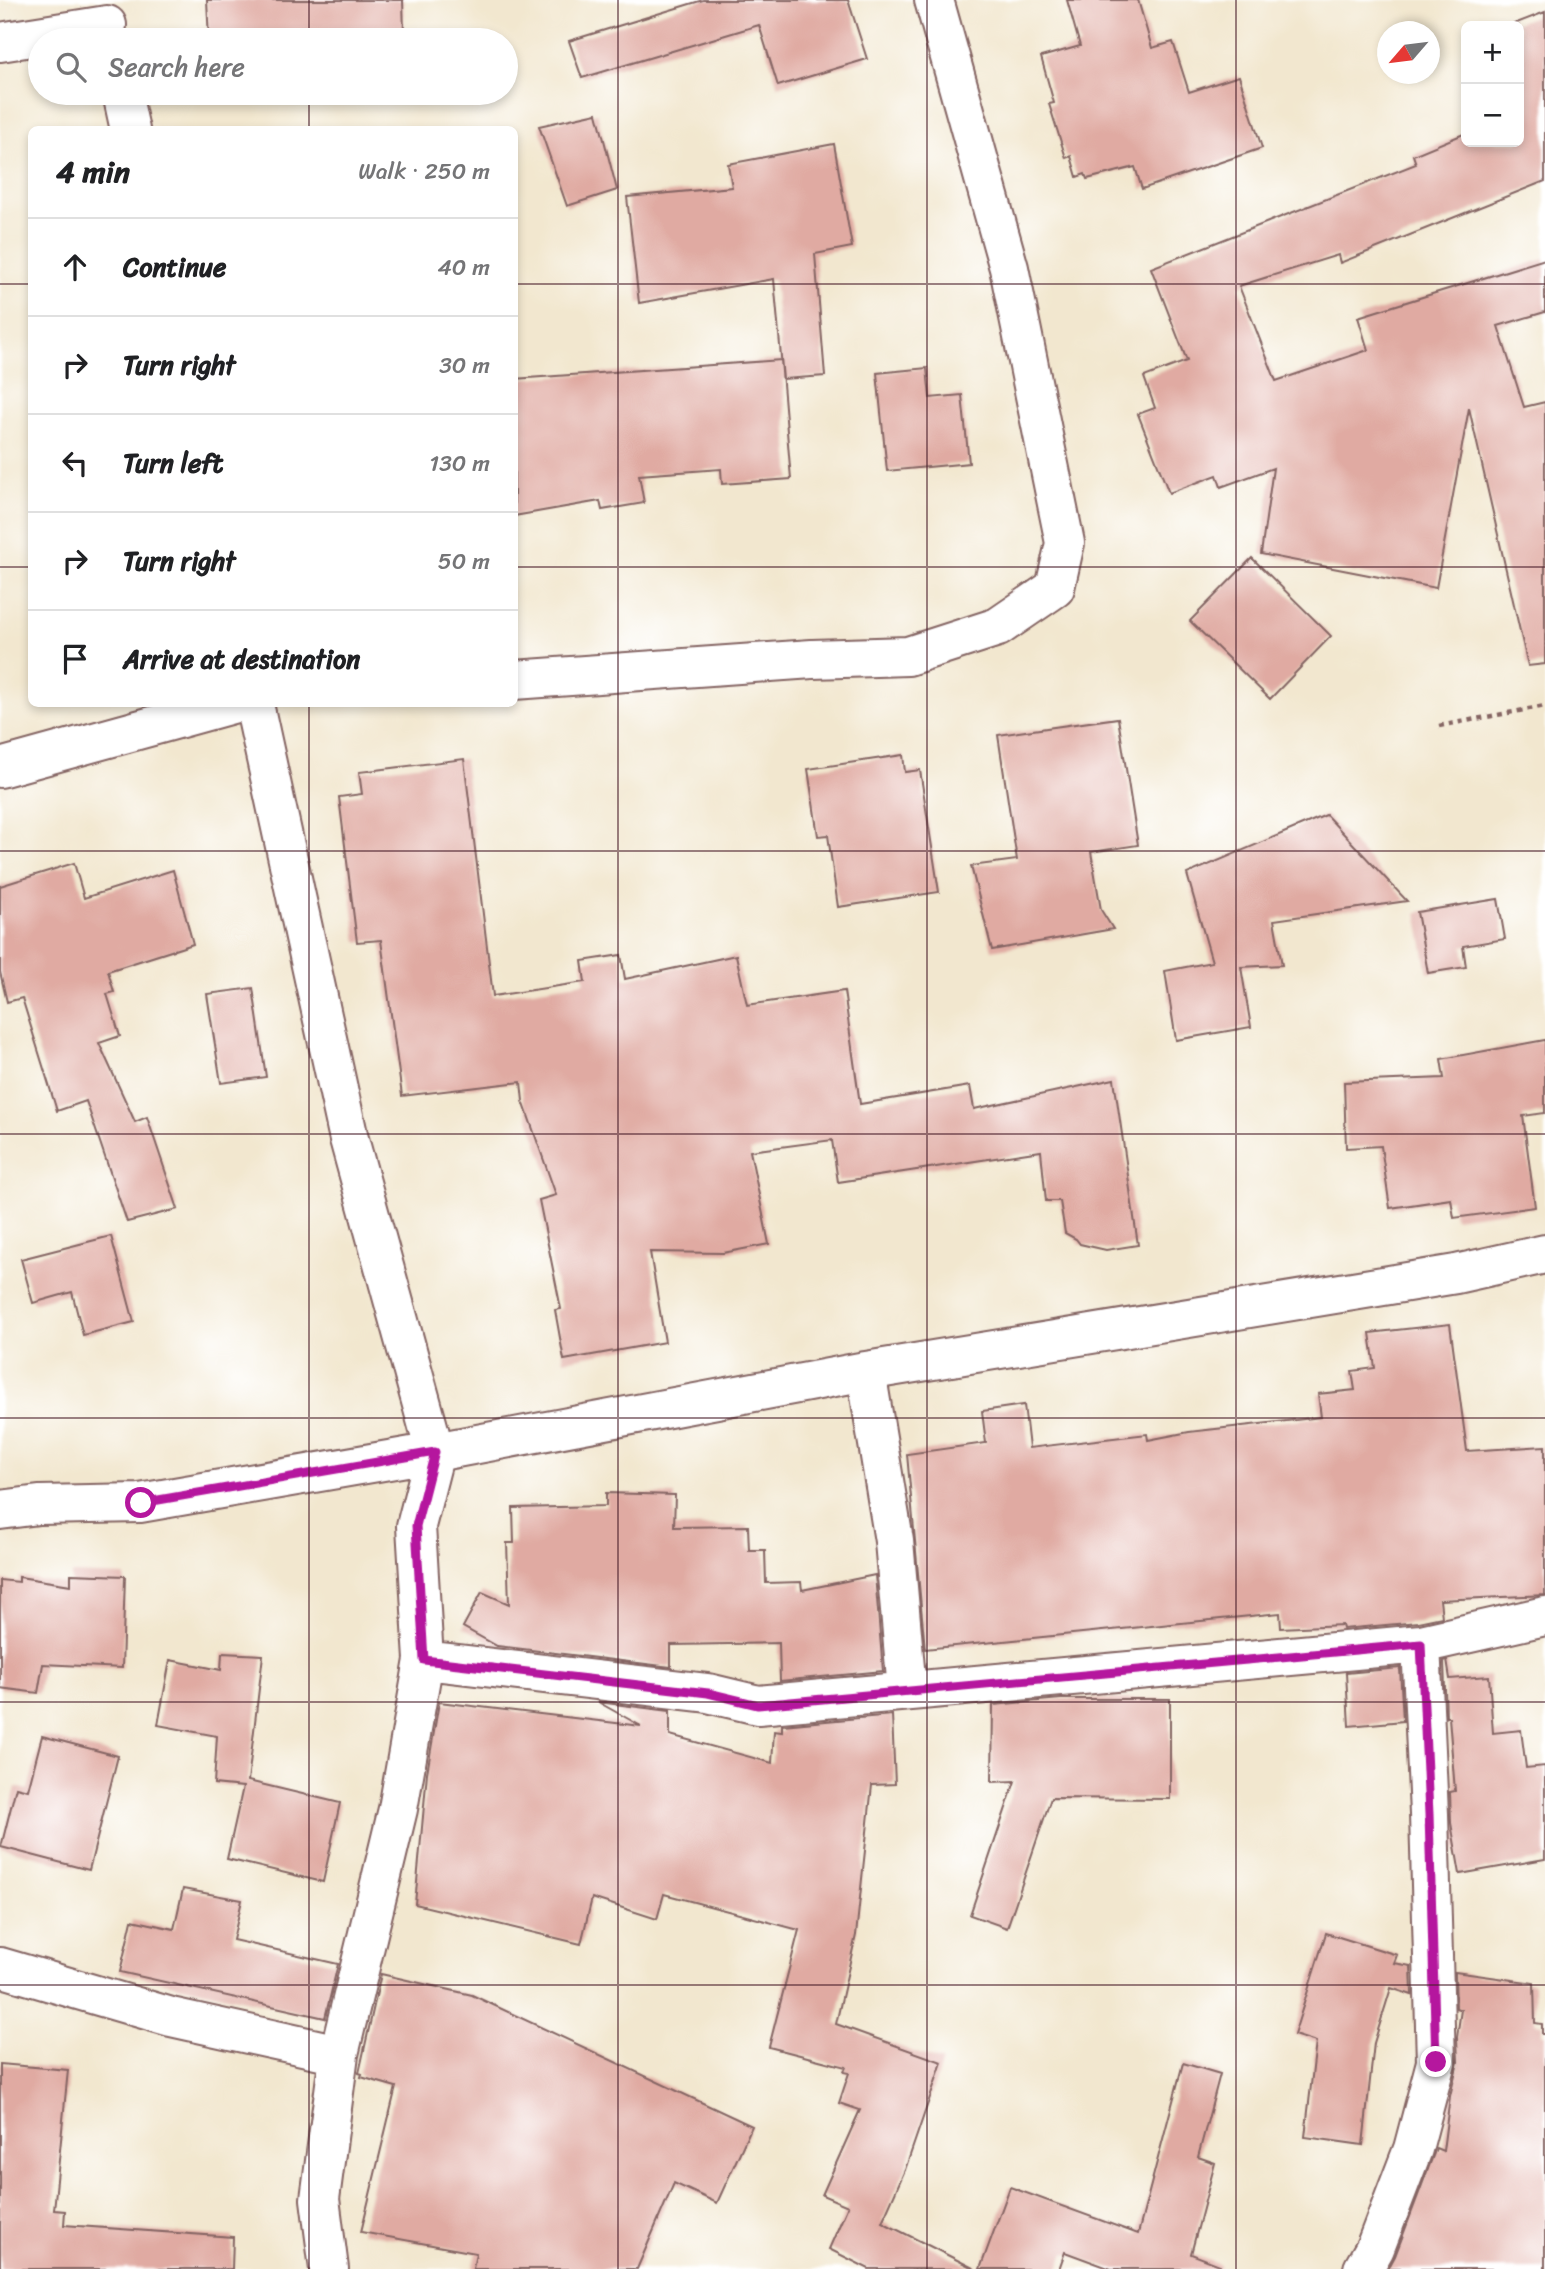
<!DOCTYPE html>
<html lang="en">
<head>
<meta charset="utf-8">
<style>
	body { margin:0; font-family:Sriracha,sans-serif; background:#f2f2f2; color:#202124 }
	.controls { position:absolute; right:21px; top:21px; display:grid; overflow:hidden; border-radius:10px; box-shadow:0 4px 10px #0003 }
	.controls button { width:63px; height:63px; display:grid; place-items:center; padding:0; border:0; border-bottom:2px solid #e0e0e0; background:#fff; color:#202124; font:35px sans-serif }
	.compass { position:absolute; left:1377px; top:21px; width:63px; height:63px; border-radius:50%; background:#fff; box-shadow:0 4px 10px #0003; rotate:242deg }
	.stop { position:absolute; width:21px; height:21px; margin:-16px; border:5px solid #b5179e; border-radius:50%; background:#fff }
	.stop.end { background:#b5179e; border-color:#fff; box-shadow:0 2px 7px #0008 }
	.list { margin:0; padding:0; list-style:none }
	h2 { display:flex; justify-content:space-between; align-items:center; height:91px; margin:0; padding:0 28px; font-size:30px }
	h2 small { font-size:23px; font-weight:400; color:#757577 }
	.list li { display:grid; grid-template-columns:46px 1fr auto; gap:21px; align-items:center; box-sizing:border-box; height:98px; padding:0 28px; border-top:2px solid #e0e0e0 }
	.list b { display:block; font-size:26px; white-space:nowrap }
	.list em { font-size:23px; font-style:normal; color:#757577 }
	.icon { flex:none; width:38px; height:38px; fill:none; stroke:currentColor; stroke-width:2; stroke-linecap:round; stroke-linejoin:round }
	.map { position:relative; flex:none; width:1545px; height:2269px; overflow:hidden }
	.search { position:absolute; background:#fff; box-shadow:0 4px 10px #0003; left:28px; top:28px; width:490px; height:77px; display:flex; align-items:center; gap:18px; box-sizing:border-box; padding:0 24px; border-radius:38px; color:#757577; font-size:26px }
	.panel { position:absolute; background:#fff; box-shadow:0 4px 10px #0003; left:28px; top:126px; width:490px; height:581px; border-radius:10px }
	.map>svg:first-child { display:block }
	.building { fill:#e0aaa2 }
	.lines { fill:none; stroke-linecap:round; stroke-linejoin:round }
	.minor-casing { stroke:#856564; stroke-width:42 }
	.path { stroke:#856564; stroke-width:4.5; stroke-dasharray:5 5; stroke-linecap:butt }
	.minor { stroke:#fff; stroke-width:38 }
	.route { stroke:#b5179e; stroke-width:9 }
	.grid { fill:none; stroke:#4a1f2b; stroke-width:2; stroke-opacity:0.55 }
</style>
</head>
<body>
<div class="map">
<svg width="1545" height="2269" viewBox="0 0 1545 2269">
	<rect width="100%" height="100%" fill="#fff"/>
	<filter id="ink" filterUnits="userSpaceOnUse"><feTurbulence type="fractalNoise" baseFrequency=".0143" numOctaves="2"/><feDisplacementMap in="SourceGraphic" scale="14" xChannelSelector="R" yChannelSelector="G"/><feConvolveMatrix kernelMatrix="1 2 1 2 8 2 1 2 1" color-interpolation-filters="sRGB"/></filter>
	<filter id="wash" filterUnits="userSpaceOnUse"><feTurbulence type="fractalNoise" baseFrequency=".00686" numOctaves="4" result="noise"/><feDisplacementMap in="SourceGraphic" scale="28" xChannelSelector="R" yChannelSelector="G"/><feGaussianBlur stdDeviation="1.57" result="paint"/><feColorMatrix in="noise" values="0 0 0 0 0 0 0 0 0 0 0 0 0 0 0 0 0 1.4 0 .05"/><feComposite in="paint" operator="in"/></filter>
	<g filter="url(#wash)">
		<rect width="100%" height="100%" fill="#f2e7cf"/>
		<g id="blocks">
			<path class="building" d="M207,0h196l1,34 -138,6h-57z
				M703,0h145l19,59 -89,27 -19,-61 -177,53 -13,-37z
				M1067,0h71l14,48 21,-6 16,50 50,-16 23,72 -120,41 -7,-22 -48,12 -2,-5 -8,3 -6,-21 -5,2 -17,-54 5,-1 -13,-46 39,-11z
				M1545,12v169l-205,82 -2,-8 -99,31 37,95 92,-31 -10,-33 187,-58v53l-47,14 26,81 21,-5v262l-17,2 -59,-258 -33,180 -175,-34 12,-86 -52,19 -4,-12 -48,18 -31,-79 17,-6 -11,-31 43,-16 -36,-93 265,-104 -3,-9 53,-22v9h53v-116h-10z
				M597,113l20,77 -50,16 -28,-80z
				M834,144l18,103 -37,7 10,122 -42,3 -9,-100 -135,24 -12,-106 105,-10 -4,-23z
				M781,360l10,119 -69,5 -1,-15 -82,6 5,28 -42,7 -2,-9 -86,15v-137z
				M927,368l3,30 32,-3 7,68 -82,8 -10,-98z
				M1252,558l79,78 -61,63 -80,-78z
				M1118,718l20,127 -47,7 10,58 12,19 -121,21 -21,-84 46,-6 -19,-125z
				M903,755l2,17 15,-2 19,122 -101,15 -10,-72 -10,1 -10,-67z
				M464,759l29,237 92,-14 -3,-21 39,-6 4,24 111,-24 11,50 97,-14 16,113 110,-18 4,23 140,-30 24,166 -32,5 -26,-6 -4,-5 -11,-6 -5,-32h-14l-5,-50 -203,31 -6,-42 -82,11 19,93 -46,9 -73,-1 15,90 -101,18 -9,-50 6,-1 -22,-109 17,-5 -33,-94 -2,-19 -119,14 -21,-156 -24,2 -18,-145 23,-3 -3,-22z
				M1326,815l81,86 -133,19 8,45 -41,2 10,60 -75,13 -11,-69 47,-9 -25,-88z
				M74,863l10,35 89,-28 20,74 -85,27 6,21 -7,2 13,42 -21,7 36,79 12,-5 31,92 -51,13 -41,-121 -29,10 -35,-113 -15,4 -7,-30v-86z
				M1498,899l7,40 -42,7 3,21 -38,6 -11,-61z
				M253,988l13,89 -45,6 -14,-89z
				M1545,1040v73l-22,3 12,91 -81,11 -3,-19 -61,9 -9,-62 -35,2 -2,-66 100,-4 -3,-19z
				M111,1236l23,86 -51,13 -11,-43 -39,11 -12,-44z
				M1450,1324l17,127 78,-5v149l-105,5 2,17 -24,5 -75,7 -1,-4 -61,3 -1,-15 -355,36 -18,-195 79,-11 -4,-32 42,-6 5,43 118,-14 1,6 41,-8 132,-15 -3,-23 37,-4 -3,-19 23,-3 -5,-35z
				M606,1493l69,2 -1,32 74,-1 1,24h16l1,33 35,-1 1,8 73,-15 8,96 -103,10 -1,-38 -108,2v22l-174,-21 -34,-19 19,-35 27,12 -2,-61h7l-1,-35 93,-2z
				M71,1574l54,2 -3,92 -79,-4 -5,29 -38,-5v-108l19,2v-5l52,8z
				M222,1653l41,2 -15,126 92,22 -17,79 -96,-23 16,-72 -29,-3 3,-48 -59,-11 12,-65 51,10z
				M1447,1660l3,19 39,-3 4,57 28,-3 5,38 19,-2v93l-85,15 -9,-51 -1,-31 5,-1 -6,-74h-3l-2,-56z
				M1400,1668l3,53 -54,5 -3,-53z
				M1061,1699h109v100l-119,-1 -44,130 -37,-13 45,-134 -23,1 1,-77z
				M439,1702l202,24 -43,-24 72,9v24l102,28 2,-32 8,1v-7l110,-10 3,69 -23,1 -16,150 -20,89 106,38 -37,108 -23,52 93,47h-106l-40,-20 19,-43 -26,-11 38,-85 -21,-7 10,-30 -5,-1 2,-5 -77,-20 30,-117 -135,-36 -7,25 -65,-21 -11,46 -166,-40 12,-131z
				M42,1736l76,20 -29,114 -88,-23 15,-60 12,3z
				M183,1889l59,11 -9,40 105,24 -13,54 -205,-46 12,-52 42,9z
				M1326,1933l71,22 -3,8 17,3 1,29 -21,-7 -17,55 -11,102 -58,-8 11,-95 -22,-7z
				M1455,1972l79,11 1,40 7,1v10h3v235h-157l7,-13 41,-108 7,3 7,-55 8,-34 -1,-25 4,-27 -5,-2z
				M381,1974l91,21 280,131 -35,77 -43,-20 -37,86h-164l3,-16 -115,-21 35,-145 -35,-10 1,-3 -3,-1z
				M1183,2063l37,11 -22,83 17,6 -24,91 29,11 -1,4h-108l-46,-17 -6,17h-79l30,-82 128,47z
				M0,2064l68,6 -14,140 11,1 -1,14 169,12 -1,32h-232z"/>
		</g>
	</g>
	<g filter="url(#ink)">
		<use href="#blocks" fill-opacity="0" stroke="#856564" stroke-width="2"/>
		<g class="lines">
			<g class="minor-casing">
				<path id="minor" d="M0,42l107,-17
					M122,93l8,37
					M514,680l298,-21 96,-3 90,-29 57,-39 10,-45 -56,-275 -75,-268
					M254,704l95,435 86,313 -19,74 8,134 -26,149 -59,245 -19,145 9,70
					M0,768l232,-64
					M866,1371l28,170 13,150
					M0,1510l39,-5 101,-2 295,-51 431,-81 590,-97 89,-20
					M424,1660l284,33 50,12 663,-61 124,-28
					M0,1967l171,50 168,37
					M1363,2269l12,-21 38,-99 23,-87 -7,-248 -8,-170"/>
			</g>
			<path class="path" d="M1439,726l106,-20"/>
			<use href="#minor" class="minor"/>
		</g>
	</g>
	<g class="lines" filter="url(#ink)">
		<path class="route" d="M141,1503l294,-51 -19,74 8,134 284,33 50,12 663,-61 8,170 7,248"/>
	</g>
	<path class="grid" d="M309,0v40M618,0v2269M927,0v2269M1236,0v2269M309,93v37M0,284h32M514,284h1031M0,567h32M514,567h1031M309,704v1565M0,851h1545M0,1134h1545M0,1418h1545M0,1702h1545M0,1985h1545"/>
</svg>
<div class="controls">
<button>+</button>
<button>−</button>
</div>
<svg class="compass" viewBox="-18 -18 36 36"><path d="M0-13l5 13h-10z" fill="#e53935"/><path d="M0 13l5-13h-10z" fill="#757577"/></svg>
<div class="stop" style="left:141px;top:1503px"></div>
<div class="stop end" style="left:1436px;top:2062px"></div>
<div class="search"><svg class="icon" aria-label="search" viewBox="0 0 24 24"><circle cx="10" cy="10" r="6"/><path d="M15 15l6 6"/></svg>Search here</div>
<section class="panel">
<h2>4 min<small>Walk · 250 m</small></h2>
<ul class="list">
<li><svg class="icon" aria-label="ahead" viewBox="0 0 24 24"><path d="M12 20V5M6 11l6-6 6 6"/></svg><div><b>Continue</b></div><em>40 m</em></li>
<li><svg class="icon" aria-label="right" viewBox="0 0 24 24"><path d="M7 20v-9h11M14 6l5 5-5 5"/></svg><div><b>Turn right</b></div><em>30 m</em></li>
<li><svg class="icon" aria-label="left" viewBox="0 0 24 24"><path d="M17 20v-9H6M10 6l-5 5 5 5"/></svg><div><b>Turn left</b></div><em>130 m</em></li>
<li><svg class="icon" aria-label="right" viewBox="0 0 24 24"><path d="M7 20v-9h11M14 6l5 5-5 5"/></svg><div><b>Turn right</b></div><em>50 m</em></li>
<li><svg class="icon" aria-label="arrive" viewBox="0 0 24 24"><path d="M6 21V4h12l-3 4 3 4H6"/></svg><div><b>Arrive at destination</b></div></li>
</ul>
</section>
</div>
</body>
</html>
